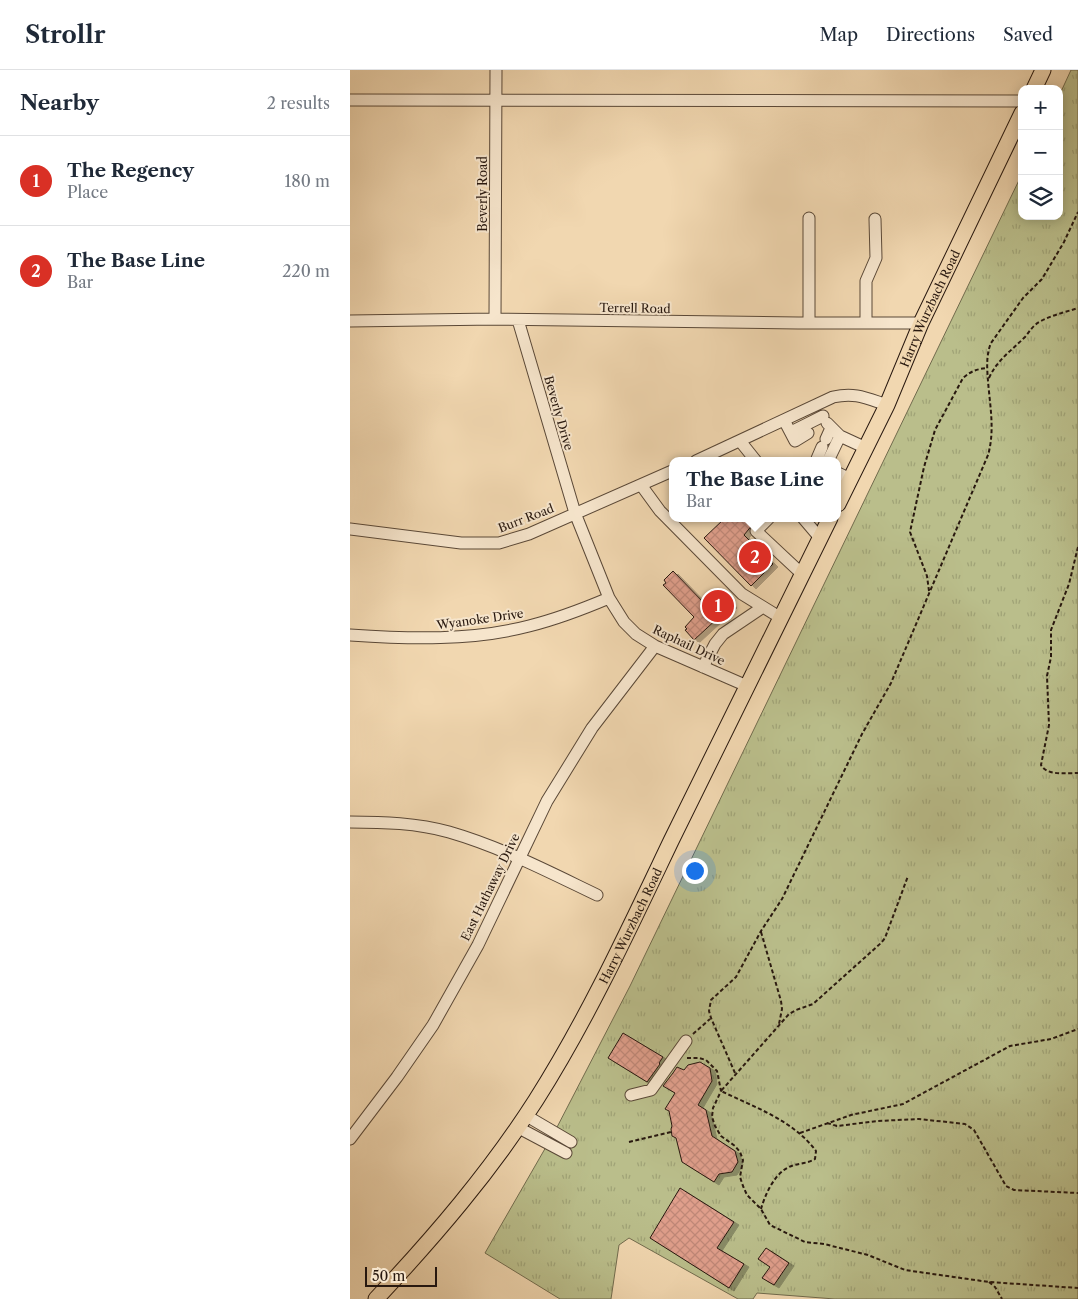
<!DOCTYPE html>
<html lang="en">
<head>
<meta charset="utf-8">
<style>
	body { margin:0; font-family:"Libre Caslon Text",serif; background:#f6f6f7; color:#1f2937 }
	.controls { position:absolute; right:15px; top:15px; display:grid; overflow:hidden; border-radius:10px; box-shadow:0 2px 12px #0003 }
	.controls button { width:45px; height:45px; display:grid; place-items:center; padding:0; border:0; border-bottom:1px solid #e0e1e3; background:#fff; color:#1f2937; font:25px sans-serif }
	.scale { position:absolute; left:15px; bottom:12px; width:72px; box-sizing:border-box; padding-left:5px; border:2px solid #28180f; border-top:0; font-size:14px; line-height:18px; white-space:nowrap; color:#28180f; -webkit-text-stroke:4px #f6e5cc; paint-order:stroke }
	.you { position:absolute; left:344px; top:800px; width:18px; height:18px; margin:-12px; border:4px solid #fff; border-radius:50%; background:#1a73e8; box-shadow:0 0 0 8px #1a73e833 }
	.badge { display:grid; place-items:center; width:32px; height:32px; border-radius:50%; background:#d93025; color:#fff; font-size:16px; font-weight:700 }
	.pin { position:absolute; translate:-50% -50%; border:2px solid #fff; box-shadow:0 1px 5px #0006 }
	.popup { position:absolute; left:319px; top:387px; width:172px; height:65px; box-sizing:border-box; display:grid; place-content:center; border-radius:10px; background:#fff; filter:drop-shadow(0 1px 4px #0005); font-size:16px; white-space:nowrap; color:#747a83 }
	.popup b { font-size:19px; color:#1f2937 }
	.popup::after { content:''; position:absolute; left:50%; top:100%; margin-left:-10px; border:10px solid transparent; border-top-color:#fff }
	.list { margin:0; padding:0; list-style:none }
	h2 { display:flex; justify-content:space-between; align-items:center; height:65px; margin:0; padding:0 20px; font-size:21px }
	h2 small { font-size:16px; font-weight:400; color:#747a83 }
	.list li { display:grid; grid-template-columns:32px 1fr auto; gap:15px; align-items:center; box-sizing:border-box; height:90px; padding:0 20px; border-top:1px solid #e0e1e3 }
	.list b { display:block; font-size:19px; white-space:nowrap }
	.list p { margin:0; font-size:16px; white-space:nowrap; color:#747a83 }
	.list em { font-size:16px; font-style:normal; color:#747a83 }
	.icon { flex:none; width:28px; height:28px; fill:none; stroke:currentColor; stroke-width:2; stroke-linecap:round; stroke-linejoin:round }
	.map { position:relative; flex:none; width:728px; height:1229px; overflow:hidden }
	header { display:flex; align-items:center; gap:30px; box-sizing:border-box; height:70px; padding:0 25px; background:#fff; border-bottom:1px solid #e0e1e3 }
	header strong { font-size:24px }
	nav { display:flex; gap:28px; margin-inline-start:auto; font-size:18px }
	main { display:flex }
	aside { flex:1; background:#fff }
	.map>svg:first-child { display:block }
	.grass { fill:url(#grass-tufts); stroke:#716b4d }
	.building { fill:url(#building-cross-hatch); stroke:#28180f; filter:url(#shadow) }
	.lines { fill:none; stroke-linecap:round; stroke-linejoin:round }
	.minor-casing { stroke:#5a4837; stroke-width:13 }
	.major-casing { stroke:#28180f; stroke-width:17 }
	.path { stroke:#28180f; stroke-width:2; stroke-dasharray:4 2.5; stroke-linecap:butt }
	.minor { stroke:#f6e5cc; stroke-width:11 }
	.major { stroke:#f1d7b0; stroke-width:15 }
	.labels { text-anchor:middle; dominant-baseline:central; stroke-width:4; stroke-linejoin:round; paint-order:stroke }
	.street-label { font-size:12px; fill:#28180f; stroke:#f6e5cc }
</style>
</head>
<body>
<header>
<strong>Strollr</strong>
<nav><a>Map</a><a>Directions</a><a>Saved</a></nav>
</header>
<main>
<aside>
<h2>Nearby<small>2 results</small></h2>
<ul class="list">
<li><span class="badge">1</span><div><b>The Regency</b><p>Place</p></div><em>180 m</em></li>
<li><span class="badge">2</span><div><b>The Base Line</b><p>Bar</p></div><em>220 m</em></li>
</ul>
</aside>
<div class="map">
<svg width="728" height="1229" viewBox="0 0 728 1229">
	<defs>
		<pattern id="grass-tufts" width="24" height="20" patternUnits="userSpaceOnUse" patternTransform="scale(1.25)"><rect width="24" height="20" fill="#babe8b"/><path d="M3 7l-1-3M5 7V3M7 7l1-3M15 17l-1-3M17 17v-4M19 17l1-3" fill="none" stroke="#a0a377"/></pattern>
		<pattern id="building-cross-hatch" width="8" height="8" patternUnits="userSpaceOnUse" patternTransform="scale(1.25)"><rect width="8" height="8" fill="#e09f8c"/><path d="M0 0l8 8M0 8l8-8" fill="none" stroke="#c08878"/></pattern>
		<filter id="shadow"><feDropShadow dx="5" dy="3" stdDeviation="0" flood-color="#0004"/></filter>
	</defs>
	<rect width="100%" height="100%" fill="#f1d7b0"/>
	<filter id="stains"><feTurbulence type="fractalNoise" baseFrequency=".004" numOctaves="4"/><feColorMatrix values="0 0 0 0 .2 0 0 0 0 .09 0 0 0 0 .02 0 0 0 .5 -.17"/></filter>
	<radialGradient id="worn" r=".72"><stop offset=".6" stop-color="#630" stop-opacity="0"/><stop offset="1" stop-color="#630" stop-opacity=".3"/></radialGradient>
	<path class="grass" d="M721,0h7v1229h-243l-78,-6 -4,6h-15l-109,-61 -10,7 -8,54h-51l-75,-46 69,-120 76,-147 392,-812v42h37v-120z"/>
	<path class="building" d="M375,448h33l-14,17 29,29 -22,22 -47,-48z
		M323,501l33,34 11,-11 5,2 1,-2 9,11 -38,35 -9,-10 2,-1 -2,-2 9,-10 -31,-32 3,-2 -2,-3z
		M273,963l40,24 -4,6 1,1 -13,18 -39,-24z
		M350,992l10,6 2,13 -14,24 8,5 6,26 23,15 3,11 -6,10 -13,2 -5,8 -32,-20 -6,-24 -4,-2 -1,-7 1,-3 -3,-15 -4,-2 10,-16 -12,-7 10,-13 4,-6 7,3 4,-5z
		M330,1118l54,34 -17,26 27,16 -15,24 -79,-50z
		M416,1178l23,15 -15,22 -12,-7 8,-11 -12,-8z"/>
	<g class="lines">
		<g class="minor-casing">
			<path id="minor" d="M0,30l672,1
				M459,148v105
				M145,249l1,-249
				M168,250l57,193 34,85 15,24 12,12 19,12 92,40
				M0,251l145,-2 303,4h123
				M516,253v-42l10,-23 -1,-39
				M434,350l11,21 13,-8
				M477,353l13,13 26,12
				M441,362l32,-16
				M476,369l5,-11
				M390,371l16,20
				M346,391l137,-64c22,-5 33,1 54,8
				M466,391l6,-14
				M478,391l12,-25
				M488,403l12,6
				M291,415l19,26 82,83 39,24
				M419,448l-13,13 46,43
				M453,448l17,20
				M0,459l111,14h38l30,-9 143,-63
				M0,565c60,4 121,6 179,-9 28,-7 54,-17 80,-28
				M353,597l12,-23 8,-10 40,-27
				M0,752c33,0 67,1 99,10 52,15 100,40 148,63
				M281,1025l20,-5 35,-49
				M175,1045l46,27
				M167,1057l49,26
				M0,1069l47,-62 36,-52 45,-80 69,-144 45,-73 63,-82"/>
		</g>
		<g class="major-casing">
			<g id="major">
				<path d="M684,19l9,-19"/>
				<path id="s1" d="M488,434l49,-99 34,-82 101,-210"/>
				<path id="s2" d="M26,1229c59,-63 114,-127 160,-199 52,-82 93,-171 135,-259 53,-108 106,-215 159,-323"/>
			</g>
		</g>
		<path class="path" d="M639,308c8,-18 22,-27 36,-41 5,-6 8,-12 16,-16 11,-6 25,-9 37,-13
			M728,477l-9,37 -18,46v27l-4,19 2,49 -8,40c6,11 25,8 37,8
			M579,521l-2,-15 -17,-44 14,-65 11,-37 28,-52c8,-7 14,-9 24,-10
			M411,862l20,69 1,8 -3,15
			M343,964l17,-15
			M337,988h12l7,2 11,11 4,20 -8,17 -1,9 3,9 6,10 14,10 5,6 3,8 -3,17 3,9 4,9 14,14 9,16 35,17 19,2 44,11 37,15 84,12 89,6
			M385,1003l-24,-55 -2,-7 2,-11 25,-23 25,-46 21,-32 80,-165 29,-51 97,-228c7,-24 2,-49 0,-74 -1,-13 -2,-26 3,-38l32,-45 19,-19 22,-37 14,-30
			M477,1053l10,3 41,-5 41,-2 46,5 9,6 32,56 8,4 64,3
			M450,1063l51,-18 52,-11 107,-58 41,-7 27,-10
			M279,1072l42,-10
			M411,1139c4,-14 13,-35 28,-42 8,-4 18,-3 26,-8l1,-8c-23,-31 -62,-44 -95,-60l68,-77 7,-4 17,-6 68,-61 4,-5 23,-62
			M639,1212l6,5 7,12"/>
		<use href="#minor" class="minor"/>
		<use href="#major" class="major"/>
	</g>
	<g class="labels">
		<g class="street-label">
			<text transform="translate(132 124) rotate(-90)">Beverly Road</text>
			<text transform="translate(285 238) rotate(1)">Terrell Road</text>
			<text stroke="none"><textPath href="#s1" startOffset="216">Harry Wurzbach Road</textPath></text>
			<text transform="translate(209 343) rotate(74)">Beverly Drive</text>
			<text transform="translate(176 448) rotate(-21)">Burr Road</text>
			<text transform="translate(130 549) rotate(-8)">Wyanoke Drive</text>
			<text transform="translate(339 575) rotate(25)">Raphail Drive</text>
			<text transform="translate(140 817) rotate(-64)">East Hathaway Drive</text>
			<text stroke="none"><textPath href="#s2" startOffset="454">Harry Wurzbach Road</textPath></text>
		</g>
	</g>
	<rect width="100%" height="100%" filter="url(#stains)"/>
	<rect width="100%" height="100%" fill="url(#worn)"/>
</svg>
<div class="controls">
<button>+</button>
<button>−</button>
<button><svg class="icon" aria-label="layers" viewBox="0 0 24 24"><path d="M12 4l9 5-9 5-9-5zM3 14l9 5 9-5"/></svg></button>
</div>
<div class="scale">50 m</div>
<div class="you"></div>
<div class="pin badge" style="left:368px;top:536px">1</div>
<div class="pin badge" style="left:405px;top:487px">2</div>
<div class="popup"><b>The Base Line</b>Bar</div>
</div>
</main>
</body>
</html>
